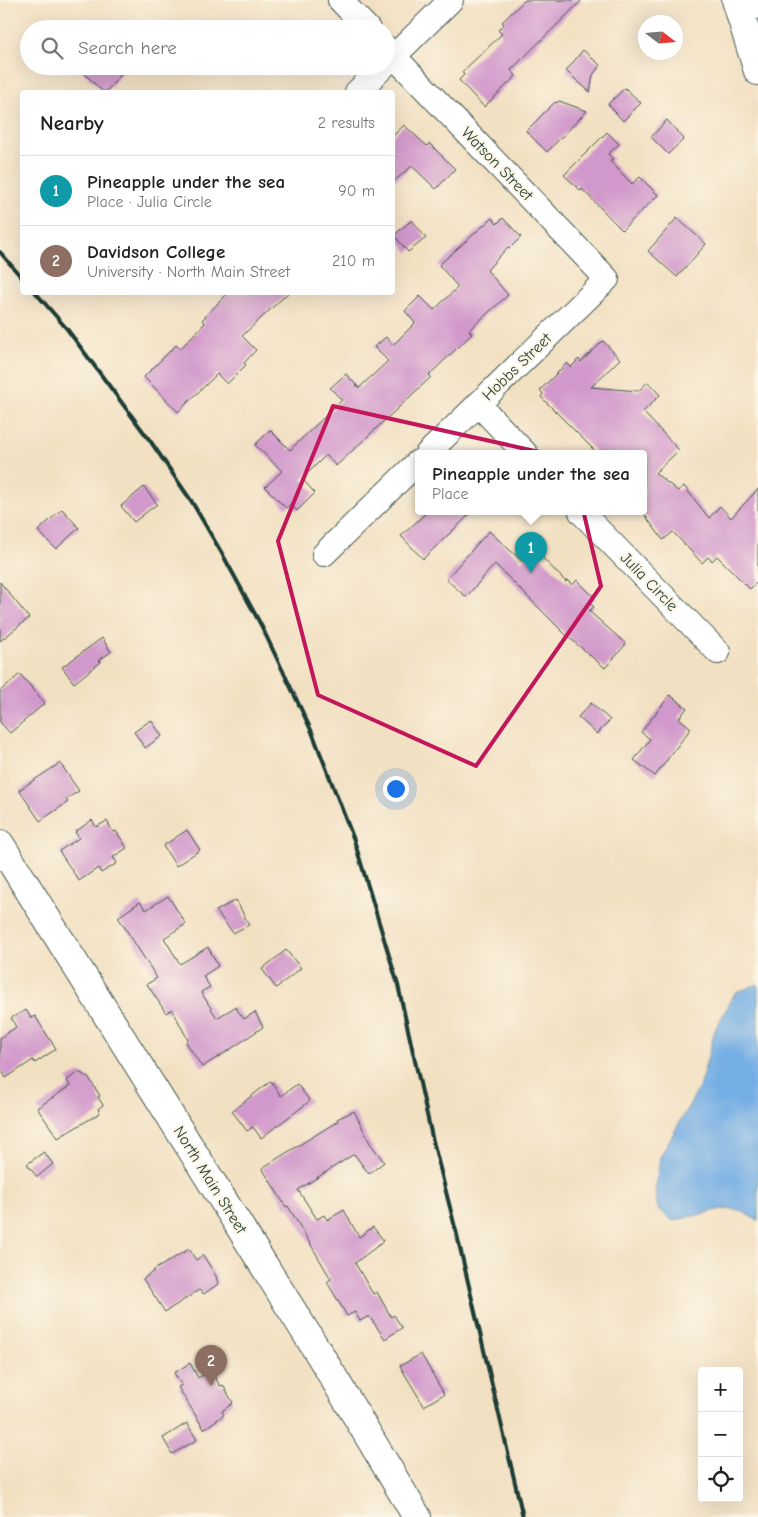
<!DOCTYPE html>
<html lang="en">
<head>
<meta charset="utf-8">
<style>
	body { margin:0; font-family:"Comic Neue",sans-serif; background:#f2f2f2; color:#222 }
	.controls { position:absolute; right:15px; bottom:15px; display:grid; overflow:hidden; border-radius:5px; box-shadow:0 5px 20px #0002 }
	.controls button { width:45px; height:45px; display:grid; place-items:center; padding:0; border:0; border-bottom:1px solid #e0e0e0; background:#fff; color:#222; font:25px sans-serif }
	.compass { position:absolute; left:638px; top:15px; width:45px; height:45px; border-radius:50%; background:#fff; box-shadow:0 5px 20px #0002; rotate:106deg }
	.you { position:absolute; left:395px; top:788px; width:18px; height:18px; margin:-12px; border:4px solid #fff; border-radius:50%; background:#1a73e8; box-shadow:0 0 0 8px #1a73e833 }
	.badge { display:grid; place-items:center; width:32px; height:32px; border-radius:50%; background:#d93025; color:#fff; font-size:16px; font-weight:700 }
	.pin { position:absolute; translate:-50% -41px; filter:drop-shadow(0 1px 2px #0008) }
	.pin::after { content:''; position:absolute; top:26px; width:18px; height:15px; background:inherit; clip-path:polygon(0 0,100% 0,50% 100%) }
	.popup { position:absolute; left:415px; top:450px; width:232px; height:65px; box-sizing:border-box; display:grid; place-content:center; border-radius:5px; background:#fff; filter:drop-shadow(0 1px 4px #0005); font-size:16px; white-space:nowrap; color:#767676 }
	.popup b { font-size:19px; color:#222 }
	.popup::after { content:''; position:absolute; left:50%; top:100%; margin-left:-10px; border:10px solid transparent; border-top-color:#fff }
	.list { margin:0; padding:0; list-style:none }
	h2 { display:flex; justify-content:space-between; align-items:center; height:65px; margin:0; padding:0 20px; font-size:21px }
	h2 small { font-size:16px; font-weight:400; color:#767676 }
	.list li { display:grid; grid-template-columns:32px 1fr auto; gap:15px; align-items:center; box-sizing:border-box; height:70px; padding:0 20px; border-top:1px solid #e0e0e0 }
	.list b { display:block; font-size:19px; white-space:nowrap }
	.list p { margin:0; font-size:16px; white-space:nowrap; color:#767676 }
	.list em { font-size:16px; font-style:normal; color:#767676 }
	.icon { flex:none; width:28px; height:28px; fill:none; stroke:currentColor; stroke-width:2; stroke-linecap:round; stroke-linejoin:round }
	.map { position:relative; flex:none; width:758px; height:1517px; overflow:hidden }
	.search { position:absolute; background:#fff; box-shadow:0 5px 20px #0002; left:20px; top:20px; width:375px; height:55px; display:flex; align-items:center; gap:12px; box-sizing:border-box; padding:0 18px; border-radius:28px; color:#767676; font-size:19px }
	.panel { position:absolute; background:#fff; box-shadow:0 5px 20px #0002; left:20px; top:90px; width:375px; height:205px; border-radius:5px }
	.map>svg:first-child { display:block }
	.water { fill:#74aee4; stroke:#4a768c }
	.building { fill:#d198cb }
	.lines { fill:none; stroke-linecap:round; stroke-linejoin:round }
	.street-casing { stroke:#3f5549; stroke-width:26 }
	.secondary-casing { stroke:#3f5549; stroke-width:30 }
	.primary-casing { stroke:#3f5549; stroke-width:30 }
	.street { stroke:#fff; stroke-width:24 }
	.secondary { stroke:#fff; stroke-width:28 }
	.primary { stroke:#fff; stroke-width:28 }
	.rail { stroke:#1f3d34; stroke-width:4 }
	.marked { fill:none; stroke:#c2185b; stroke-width:4; stroke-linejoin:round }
	.labels { text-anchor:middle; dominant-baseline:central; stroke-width:4; stroke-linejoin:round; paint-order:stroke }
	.street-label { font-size:16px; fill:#1f3d34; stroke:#fcf5e5 }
</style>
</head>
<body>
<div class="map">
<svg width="758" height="1517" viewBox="0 0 758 1517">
	<rect width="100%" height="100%" fill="#fcf5e5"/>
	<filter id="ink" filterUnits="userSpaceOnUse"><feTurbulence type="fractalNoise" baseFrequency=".02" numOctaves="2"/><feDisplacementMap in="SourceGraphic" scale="10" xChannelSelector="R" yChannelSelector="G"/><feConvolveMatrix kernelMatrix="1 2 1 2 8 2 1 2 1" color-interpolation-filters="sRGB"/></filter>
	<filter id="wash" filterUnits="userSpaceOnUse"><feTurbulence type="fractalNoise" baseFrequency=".0096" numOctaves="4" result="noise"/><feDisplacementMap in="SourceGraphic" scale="20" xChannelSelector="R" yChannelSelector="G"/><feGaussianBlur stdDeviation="1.12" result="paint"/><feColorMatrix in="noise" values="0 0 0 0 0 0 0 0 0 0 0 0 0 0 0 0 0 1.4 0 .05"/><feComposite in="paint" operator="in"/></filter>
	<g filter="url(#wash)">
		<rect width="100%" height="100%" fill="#f2e0c2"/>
		<path class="water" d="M758,984v237l-18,-11 -18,-1 -49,12 -15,-12 -3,-16 5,-36 40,-71 15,-56 20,-37z"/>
		<g id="blocks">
			<path class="building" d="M525,0h57l-71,70 5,6 -32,31 -25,-27 5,-5 -2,-3 40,-38 -4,-4 6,-6 -2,-2z
				M583,50l17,15 -7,10 -3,17 -24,-21z
				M77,66h51l-22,26h-3z
				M625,88l16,15 -18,18 -15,-17z
				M559,101l28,10 -40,41 -21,-21 29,-29 1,1z
				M667,120l17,19 -16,15 -17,-17z
				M404,125l23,21 2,-3 26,26 -19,20 -24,-23 -20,17v-46z
				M607,132l12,12 -11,10 5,5 -3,2 22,23 8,-7 18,18 -36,35 -40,-41 -1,2 -17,-16z
				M492,218l5,6 6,-6 18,19 -12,12 -1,-2 -21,23 21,25 -39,35 3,4 -43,41 2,2 -95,89 -10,-11 -24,24 13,14 -18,18 -6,-7 -5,4 -21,-21 17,-16 -27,-26 15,-15 20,20 52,-50 -12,-12 16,-14 13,14 29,-27 -14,-14 12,-10 7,8 22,-22 -10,-12 15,-15 14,14 24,-23 -19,-22z
				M677,218l29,26 -29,33 -29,-26z
				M412,220l14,18 -18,14 -14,-17z
				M229,292h60l-47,44 14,14 -12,13 2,2 -19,19 -10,-10 -39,38 -34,-35 32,-32 4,4 25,-26 -3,-3z
				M603,341l17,18 -29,28 47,4 10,-9 12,13 -17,17 36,38 -24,23 23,18 6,-5 25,32 11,-12 11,12 27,-29v92l-8,8 -33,-33 -5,5 -4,-4 -6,6 -29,-31 -10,8 -19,-26v-60h-46l-57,-57 2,-3 -3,-4 27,-27 4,4 8,-8 2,3z
				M144,487l13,17 -23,18 -13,-16z
				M62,509l17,19 -23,21 -18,-18z
				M427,512h45l-49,47 -22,-23z
				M489,531l33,30 12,-12 32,33 1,-2 5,5 5,-5 18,18 -5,5 4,4 -5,4 37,33 -21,24 -39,-33 -71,-71 -29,33 -20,-18z
				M0,582l29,36 -29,23z
				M102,638l9,14 -12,8 2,2 -27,21 -12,-16z
				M20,674l25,29 -35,30 -10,-11v-31z
				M670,695l17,13 -8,10 12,10 -36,48 -21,-16 16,-21 -9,-7z
				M591,703l19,17 -13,14 -19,-17z
				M151,720l11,16 -17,12 -11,-16z
				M60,763l19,28 -13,8 2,3 -28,19 -21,-31z
				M92,820l4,7 11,-6 6,11 3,-1 11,17 -14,9 4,6 -16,10 -3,-5 -19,13 -20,-30 20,-13 -4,-6z
				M187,830l13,20 -24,16 -13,-20z
				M168,896l18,28 -22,14 16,26 28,-17 10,19 -15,10 7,11 -9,5 16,26 18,-11 9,12 11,-7 8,15 -32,22 -29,18 -16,-25 2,-2 -16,-31 -6,4 -19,-29 10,-6 -39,-61 22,-15 6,8z
				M236,900l13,25 -16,8 -17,-22z
				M286,950l15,18 -25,20 -14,-19z
				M26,1010l5,8 4,-2 21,33 -21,14 -2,-3 -27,18 -6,-10v-30l16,-11 -5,-9z
				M79,1072l10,6 11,18 -2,1 5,8 -5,4 2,4 -42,25 -21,-30 33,-22 -3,-6z
				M271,1081l10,15 16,-12 13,17 -49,37 -8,-11 -6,4 -15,-20z
				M354,1111l16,32 14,19 -15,12 -15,-20 -56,36 19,29 7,-4 3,5 17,-10 15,27 14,-10 11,14 -29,22 18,31 4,-2 14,25 3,-2 8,13 -17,11 -16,-23 -9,5 -5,-9 -8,4 -20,-34 4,-3 -43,-73 -2,1 -24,-39 76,-47 -1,-2z
				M44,1152l9,12 -16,13 -10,-13z
				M189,1249l7,11 7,-5 13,21 2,8 -14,10 -5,-4 -34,22 -22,-33 11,-8v-1z
				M421,1354l23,40 -20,12 -24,-40z
				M190,1363l8,15 13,-8 9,16 3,-1 10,18 -11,8 2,4 -20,14 -26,-42 4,-2 -8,-12z
				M187,1423l10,17 -25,14 -9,-16z"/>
		</g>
	</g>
	<g filter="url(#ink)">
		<use href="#blocks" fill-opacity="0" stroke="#3f5549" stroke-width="1"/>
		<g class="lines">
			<g class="street-casing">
				<path id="street" d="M340,0l28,29
					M740,12l18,-6
					M386,48l221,231 -180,175
					M386,64l65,-64
					M357,92l27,-26
					M478,404l48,50
					M581,512l137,140
					M324,554l94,-92"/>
			</g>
			<g class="secondary-casing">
				<path id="secondary" d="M736,0l22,71"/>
			</g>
			<g class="primary-casing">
				<path id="primary" d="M0,844l320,511 97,162"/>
			</g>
			<use href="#street" class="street"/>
			<use href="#secondary" class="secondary"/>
			<use href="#primary" class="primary"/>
			<path class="rail" d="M0,252l22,26
				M35,292l32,37 84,113 41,60 32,55 37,68 51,107 42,108 44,145 34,152 25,98 66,282"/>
		</g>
	</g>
	<path class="marked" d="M333,406l238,53 30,127 -125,180 -158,-71 -40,-154z"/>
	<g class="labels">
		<g class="street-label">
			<text transform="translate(497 164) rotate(46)">Watson Street</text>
			<text transform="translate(517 367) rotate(-44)">Hobbs Street</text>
			<text transform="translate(649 582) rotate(46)">Julia Circle</text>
			<text transform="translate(210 1180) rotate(58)">North Main Street</text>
		</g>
	</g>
</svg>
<div class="controls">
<button>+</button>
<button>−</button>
<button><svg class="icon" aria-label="locate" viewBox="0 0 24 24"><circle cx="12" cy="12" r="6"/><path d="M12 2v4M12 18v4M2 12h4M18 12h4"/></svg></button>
</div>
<svg class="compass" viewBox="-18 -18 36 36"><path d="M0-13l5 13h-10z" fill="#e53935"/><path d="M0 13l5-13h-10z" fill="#767676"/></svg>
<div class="you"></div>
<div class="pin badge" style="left:531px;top:573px;background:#0f9aa8">1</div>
<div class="popup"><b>Pineapple under the sea</b>Place</div>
<div class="pin badge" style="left:211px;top:1386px;background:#8d6e63">2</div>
<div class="search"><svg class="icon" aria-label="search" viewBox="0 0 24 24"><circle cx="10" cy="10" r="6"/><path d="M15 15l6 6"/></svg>Search here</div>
<section class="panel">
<h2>Nearby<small>2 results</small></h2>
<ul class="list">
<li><span class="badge" style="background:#0f9aa8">1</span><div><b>Pineapple under the sea</b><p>Place · Julia Circle</p></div><em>90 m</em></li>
<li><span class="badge" style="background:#8d6e63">2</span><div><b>Davidson College</b><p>University · North Main Street</p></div><em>210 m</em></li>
</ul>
</section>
</div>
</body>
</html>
